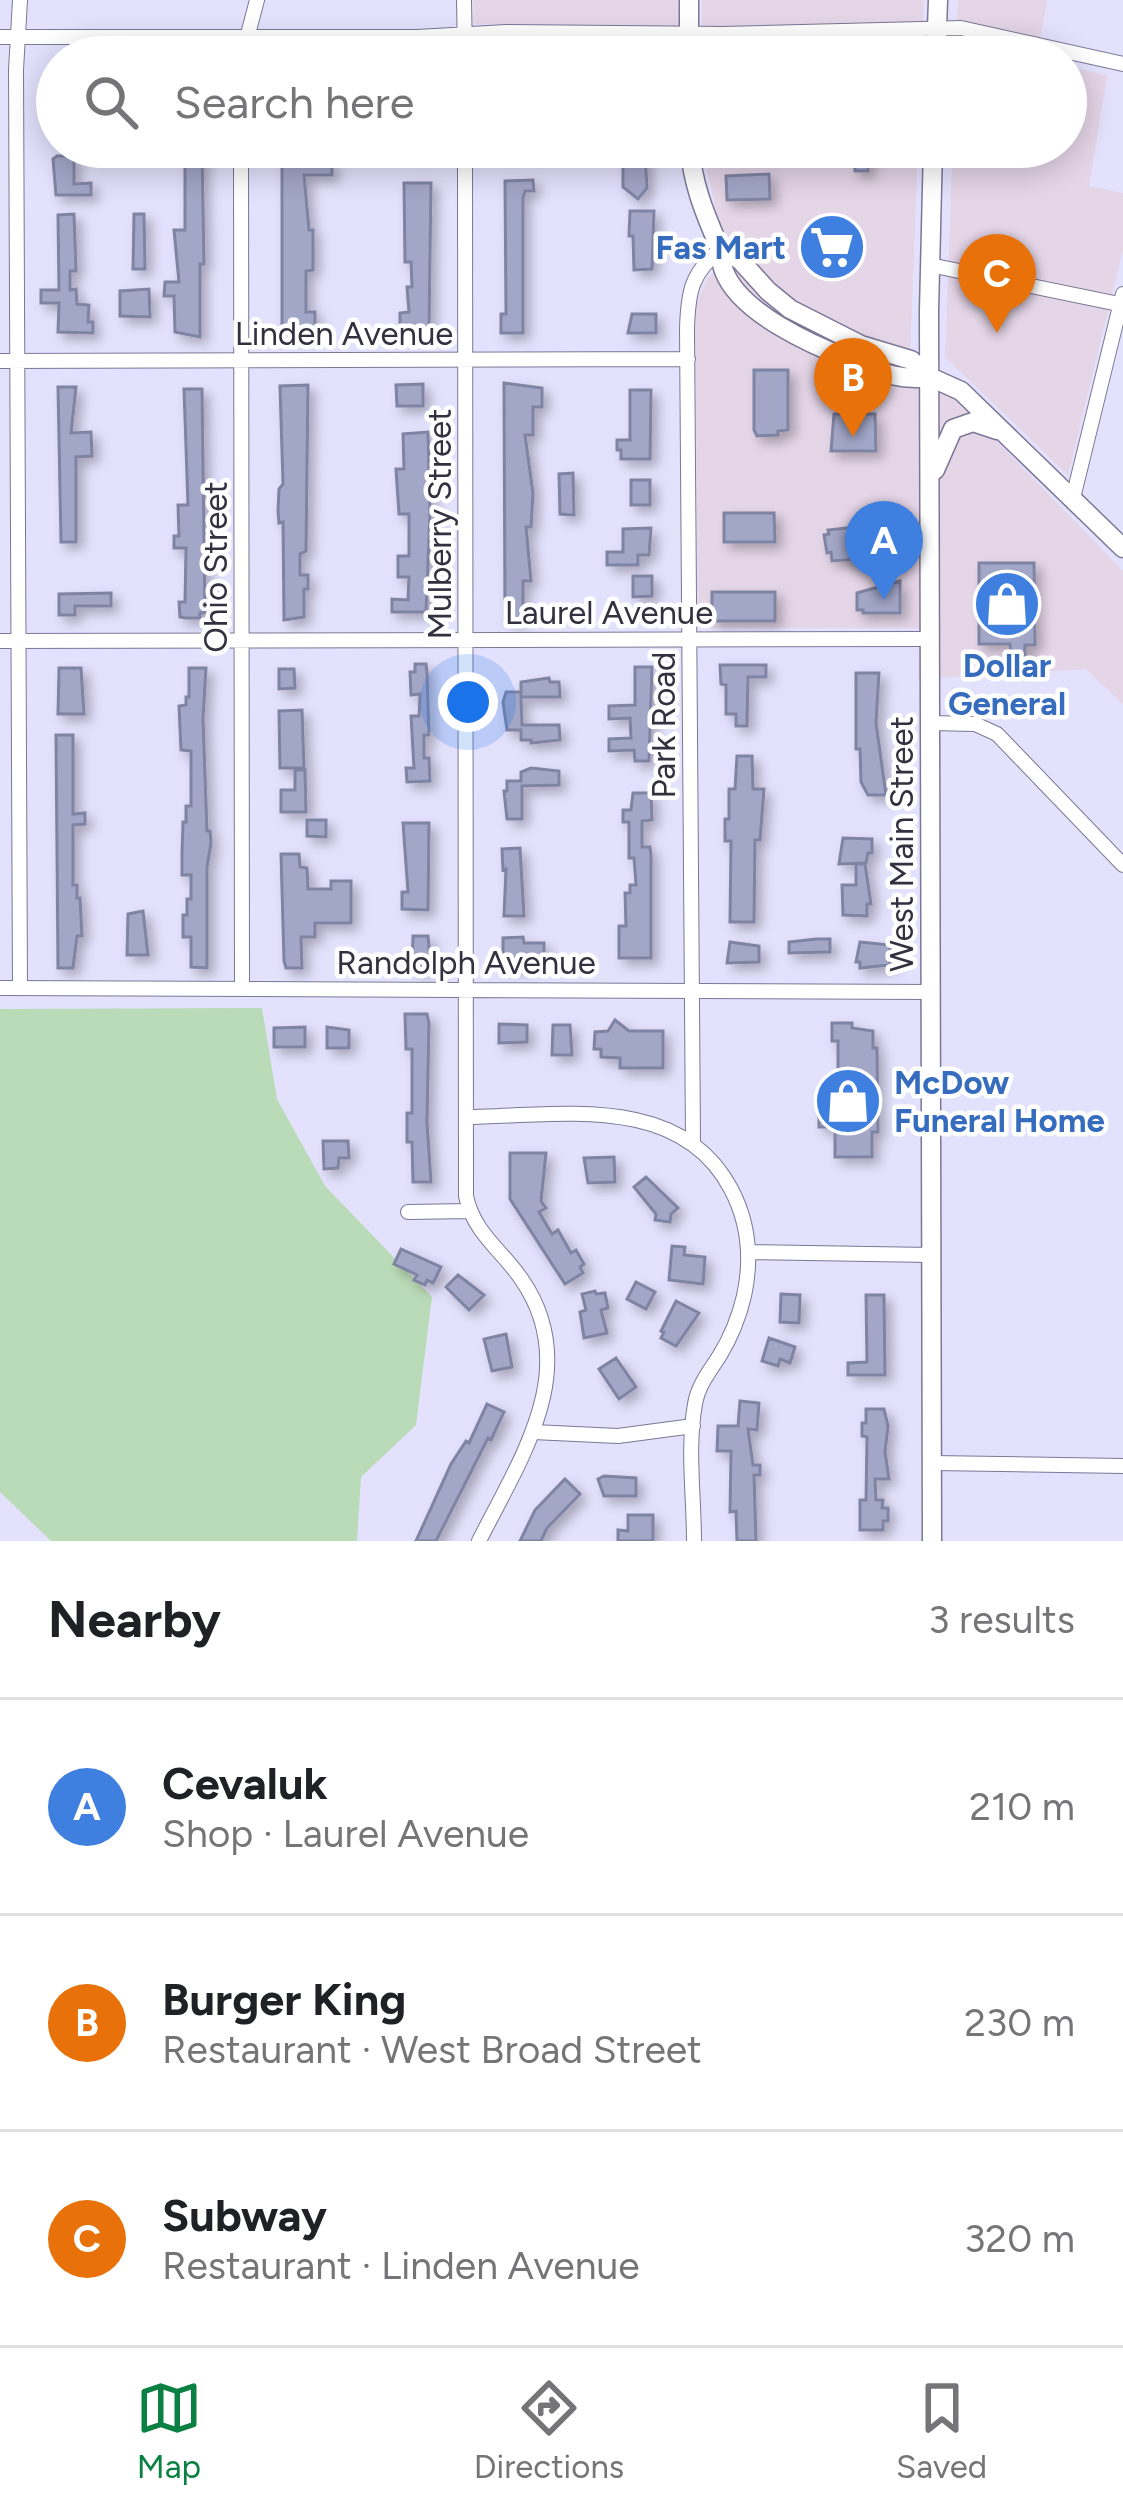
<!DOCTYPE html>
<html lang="en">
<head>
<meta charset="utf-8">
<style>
	body { margin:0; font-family:Figtree,sans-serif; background:#f6f6f6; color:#202124 }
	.you { position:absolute; left:468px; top:702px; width:42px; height:42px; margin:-30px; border:9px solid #fff; border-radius:50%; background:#1a73e8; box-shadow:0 0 0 18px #1a73e833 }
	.badge { display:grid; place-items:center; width:78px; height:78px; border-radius:50%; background:#0b8043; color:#fff; font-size:39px; font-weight:700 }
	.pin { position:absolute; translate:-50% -99px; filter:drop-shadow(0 3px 6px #0008) }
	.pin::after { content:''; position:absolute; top:63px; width:42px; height:36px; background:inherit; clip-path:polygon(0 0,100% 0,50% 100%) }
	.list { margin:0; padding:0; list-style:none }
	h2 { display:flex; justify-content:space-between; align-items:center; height:156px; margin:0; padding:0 48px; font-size:51px }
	h2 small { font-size:39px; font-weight:400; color:#757577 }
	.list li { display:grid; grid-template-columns:78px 1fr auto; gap:36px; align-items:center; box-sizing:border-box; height:216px; padding:0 48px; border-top:3px solid #e0e0e0 }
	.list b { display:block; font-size:45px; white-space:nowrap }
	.list p { margin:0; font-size:39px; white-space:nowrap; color:#757577 }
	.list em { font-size:39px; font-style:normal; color:#757577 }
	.icon { flex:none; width:66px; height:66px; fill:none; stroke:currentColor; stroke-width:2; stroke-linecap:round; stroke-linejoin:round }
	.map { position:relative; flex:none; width:1123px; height:1541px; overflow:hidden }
	.search { position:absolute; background:#fff; box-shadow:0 6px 30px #0003; left:36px; right:36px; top:36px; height:132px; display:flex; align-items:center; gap:30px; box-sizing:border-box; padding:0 42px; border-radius:66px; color:#757577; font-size:45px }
	.sheet { height:804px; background:#fff }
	nav { display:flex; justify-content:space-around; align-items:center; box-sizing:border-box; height:168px; border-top:3px solid #e0e0e0; background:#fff; font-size:33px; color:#757577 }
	nav a { display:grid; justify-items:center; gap:6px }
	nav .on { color:#0b8043 }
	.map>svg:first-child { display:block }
	.commercial { fill:#e4d5e7 }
	.green { fill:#badbb7 }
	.building { fill:#a2a6c7; stroke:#8084a3; stroke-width:3; filter:url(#shadow) }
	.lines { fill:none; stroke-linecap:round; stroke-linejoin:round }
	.minor-casing { stroke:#7b7796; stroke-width:16 }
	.major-casing { stroke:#7b7796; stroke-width:21 }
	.minor { stroke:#fff; stroke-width:14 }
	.major { stroke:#fff; stroke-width:18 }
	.labels { text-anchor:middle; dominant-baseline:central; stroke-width:9; stroke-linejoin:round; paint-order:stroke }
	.shop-label { font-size:33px; font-weight:bold; fill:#366cbe; stroke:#fff; text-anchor:end }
	.street-label { font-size:33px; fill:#33313f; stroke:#fff }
</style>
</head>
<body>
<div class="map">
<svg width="1123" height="1541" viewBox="0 0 1123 1541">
	<defs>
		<filter id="shadow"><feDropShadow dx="6" dy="6" stdDeviation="6" flood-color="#0004"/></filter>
	</defs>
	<rect width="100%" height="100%" fill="#e4e1fd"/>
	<path class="commercial" d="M474,0h205l-1,26 -205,-2z
		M702,0h222l-3,57h-219z
		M958,0h89l-10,57h-81z
		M1066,65l41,11 -18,110 34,7v57l-55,225 -123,-118 8,-210h113z
		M702,147h216l-9,235 45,15 169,174v133l-37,-35 -168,10 1,-51h-221l-3,-321 12,-28 31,-25 -20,-35z"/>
	<path class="green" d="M262,1008l15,91 48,87 107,111 -16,128 -55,52 -4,64h-306l-51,-49v-483z"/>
	<path class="building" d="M855,147h13v24h-13z
		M185,151h17l2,113h-4v73l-25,-5 -1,-36h-10l1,-14h14l-5,-52h11z
		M282,151h16v12l34,-1v13h-28l5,55h4v40l-7,1v41h9v21l-33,1z
		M623,154h22l2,34 -9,11 -15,-12z
		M57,156h17v28l17,-1v12h-35l-3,-36z
		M769,174l1,25 -43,1 -1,-24z
		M533,180l1,11h-9l-2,7v135h-22v-19h5l-1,-133z
		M404,183h27l-2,146 -29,1v-17l9,-1 -2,-25h5l-1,-25h-6z
		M630,211h24l-2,58 -18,1 -1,-34h-4z
		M74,214l2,57h-6v19l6,-1 1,15 12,1 -1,17h5v11l-35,-1 1,-29h-18v-13h18l-1,-75z
		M134,214h10l1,55h-12z
		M149,289l1,28 -30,-1v-25z
		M632,314h24v19h-28z
		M754,370h34v60l-10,1v4l-21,1 -3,-6z
		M504,383l38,5v19h-9v28h-8l8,58 -2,34h-5l5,54h-8v39h-18z
		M423,384v22h-26l-1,-21z
		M308,385l-2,166 -6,3v21h8v14h-4v28l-20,3 -1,-98 -4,1 -1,-12 1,-22 4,-5 -3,-98z
		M58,387h18l-5,46 20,-1 1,24 -16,1v85h-15z
		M184,389h18l3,224h-5v5h-15l-5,-1 -1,-15h6l1,-54h-12v-12h5l-1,-31h10z
		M630,390h21l-1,69h-29v-9h-4v-10h13z
		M834,414h41l1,37h-45z
		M428,432l2,81 -4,99h-34v-13l16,1 1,-23h-11v-21h11v-42h-10l-3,-45h8l-1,-35z
		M573,473l1,42 -14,-1 -1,-40z
		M631,480h19v25h-19z
		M724,513h50l1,29h-51z
		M884,524l4,31 -30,8v-4l-26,2 -1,-9 -4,1 -3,-18 5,-1 -1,-4z
		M651,528l-2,27h-11v10h-31v-13h16v-23z
		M979,563h55l1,82h-10v12l-14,1 -1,-14h-31z
		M633,576h19v20l-19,1z
		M900,581v32h-37v-3h-6v-17z
		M712,592h63v29h-63z
		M111,593v13h-36v9h-16v-21z
		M415,664h11l1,8 2,63h-5v23h5l1,23 -23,1 -1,-14h8l-3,-52h8l1,-22 -9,1 -1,-23h5z
		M720,665h46v12h-18l-1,49h-11v-12h-10v-29l-5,-1z
		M635,667h17l-3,94h-14l-1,-11 -25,1v-12l22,-1 -1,-20 -21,1v-13l26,-1z
		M59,668h22l3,46h-26z
		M189,668h17l-3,50 4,113h3l1,12 -4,24v101l-16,-1v-30h-8v-22h4v-16h4v-24h-9v-21l1,-32h3v-16h5v-55l-10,-1 -2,-44 7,-1v-8h3z
		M279,669h15l1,19 -16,1z
		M856,673h23l-3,50 10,72h-18l-7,-13 -1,-33h-4z
		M549,678l1,4h9l1,15h-39l1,28h37l1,15 -29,3v-3h-10v-10h-14l-4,-28 3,-10h15v4v-14z
		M302,710l2,58h-24l-1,-57z
		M56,735h17v79l12,-1v11l-12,1v60h4v13h3l2,38h-5l-4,32h-15z
		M737,756h15l1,33h11l-4,51h-5l-1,82h-24l1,-81h-6v-22h4v-30h6z
		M531,768l28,3v14l-37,1v33h-15l-3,-28h3v-10h14v-9z
		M295,770h10l1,42h-25v-22h14z
		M633,793h18l1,27 -10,1v26h8l1,8v103h-32v-32h7l-1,-33h5v-8h6l-2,-27h-5v-36h-6v-12h8z
		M307,820h19v17l-19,-1z
		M403,823h26l-1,87 -26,-1v-17h6z
		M843,838l29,1v14h-4l-2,10 -27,1z
		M520,848l4,68h-20l2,-47 -3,1 -1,-21z
		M281,854h18l1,13 7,1 1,21h23v-8h20v42h-36v14h-14l1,31h-16l-2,-7z
		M856,864h9l6,40h-4v12l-24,-1 -1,-30h14z
		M143,911l5,44h-21l1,-41z
		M413,936h15l3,33h-19z
		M523,937l1,6h20v13h-13v7l-7,2h-21v-27z
		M816,939h14v13l-41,1v-11z
		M730,942l29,4v16l-32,1z
		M860,942l30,3v20l-30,3v-6h-4z
		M405,1014h22l2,9 -2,99 4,60h-18l-1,-40h-5v-29h5v-64h-6z
		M615,1020l14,11h34v37h-43v-10l-19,-1v-8h-7l1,-17 13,-1z
		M832,1023h20v5l21,3v17h4l1,75v9h-6v25h-37v-30h-16v-40h17l2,-3v-43h-6z
		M499,1024l28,1v17l-28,1z
		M553,1025h17l2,30h-20z
		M305,1027v20h-31v-19z
		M327,1027l22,3v18h-22z
		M323,1141h25l1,17h-10l-1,10 -14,1z
		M510,1153h36l-5,48 5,7 -7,4 13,22 6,-4 13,23 5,-3 8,14 -4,3 3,6 -18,11 -55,-85z
		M614,1157l1,25 -27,1 -4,-25z
		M646,1177l32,31 -7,6 -1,8 -15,-2 1,-6 -22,-27z
		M672,1246l13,1 -1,8 21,2 -2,27 -34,-4z
		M401,1249l40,18 -8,16 -6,-3 -2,5 -11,-5 3,-5 -23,-11z
		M458,1275l26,20 -15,15 -23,-23z
		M636,1282l19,10 -9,17 -19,-10z
		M595,1291l1,3 9,-1 3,15 -7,2 6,23 -23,5 -4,-26 6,-2 -4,-16z
		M781,1294l19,1 -1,28 -19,-1z
		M866,1295h18l1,80h-37v-12l19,-1z
		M676,1301l23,12 -23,33 -15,-8 3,-6 -3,-1z
		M506,1334l6,33 -20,4 -8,-32z
		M769,1338l26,9 -5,16 -10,-4 -2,7 -16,-5z
		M616,1358l20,29 -17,12 -20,-30z
		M740,1401l19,2 -2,27 -9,-1 5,36h7v10h-6l2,66h-19l-1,-30 -6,1 1,-61h-14l1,-25h20z
		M487,1404l17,8 -13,28 -3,-2 -52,103h-20l35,-77 15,-23 3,2z
		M866,1409h18l4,17 -3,26 4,27h-14l1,21h7l-1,8h6v13h-5v9h-23v-30h6l1,-63 -5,-1v-13h4z
		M604,1476l32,2v18h-32l-6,-17z
		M565,1479l15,15 -33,34 -6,13h-21l15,-31z
		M628,1515h25v26h-35v-11l10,1z"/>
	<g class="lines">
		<g class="minor-casing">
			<path id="minor" d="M20,0l-4,70 4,918
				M464,0l1,57
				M0,37h417l89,-5 217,2 238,-6 162,36
				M242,57l15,-57
				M241,147l1,841
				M465,147l1,1049c8,38 36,54 56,84 61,89 -2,179 -43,261
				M930,265l193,40
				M0,361l688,-2
				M1073,498l50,-204
				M0,641l930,-2
				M930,723l45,1 22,10 126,131
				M0,988l931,4
				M466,1117c92,-1 214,-25 265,72 18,34 21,70 13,107 -5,21 -13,41 -24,59 -10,16 -22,30 -25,49 -8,45 -1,91 -1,137
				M693,1141l-6,-812c1,-37 4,-56 34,-80
				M408,1212l61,-1
				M749,1252l182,3
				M533,1432l85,4 75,-10
				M932,1463l191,3"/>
		</g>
		<g class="major-casing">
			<path id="major" d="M689,0v57
				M936,57l2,-57
				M690,147c2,35 14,65 28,97 4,9 2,18 6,27 16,42 88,74 127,89 30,12 46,21 79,17
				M721,249l19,11 28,31 22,18 71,36 50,15 19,17 31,14 162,157
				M935,470l18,-41 20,-7 24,8
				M932,1541l-3,-1230 4,-164"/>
		</g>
		<use href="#minor" class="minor"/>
		<use href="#major" class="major"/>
	</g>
	<defs>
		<g id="supermarket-disc" transform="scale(3.45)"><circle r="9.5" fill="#3f7fe0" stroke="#fff"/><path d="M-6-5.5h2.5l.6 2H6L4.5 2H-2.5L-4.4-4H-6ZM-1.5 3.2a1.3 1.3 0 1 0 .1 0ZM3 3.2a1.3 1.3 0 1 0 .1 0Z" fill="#fff"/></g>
		<g id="shop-disc" transform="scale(3.45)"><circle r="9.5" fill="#3f7fe0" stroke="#fff"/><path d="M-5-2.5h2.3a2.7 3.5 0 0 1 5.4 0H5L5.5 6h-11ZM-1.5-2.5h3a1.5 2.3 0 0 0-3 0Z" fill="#fff"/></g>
	</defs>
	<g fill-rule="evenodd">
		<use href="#supermarket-disc" x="832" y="247"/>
		<use href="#shop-disc" x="1007" y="604"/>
		<use href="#shop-disc" x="848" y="1101"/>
	</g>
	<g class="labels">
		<g class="shop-label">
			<text x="786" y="247">Fas Mart</text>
			<text x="1007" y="665" text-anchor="middle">Dollar<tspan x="1007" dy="38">General</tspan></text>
			<text x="894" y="1082" text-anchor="start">McDow<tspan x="894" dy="38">Funeral Home</tspan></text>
		</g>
		<g class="street-label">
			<text x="344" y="333">Linden Avenue</text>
			<text transform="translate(439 524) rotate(-90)">Mulberry Street</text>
			<text transform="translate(215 567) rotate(-90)">Ohio Street</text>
			<text x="609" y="612">Laurel Avenue</text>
			<text transform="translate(663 725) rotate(-90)">Park Road</text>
			<text transform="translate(901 844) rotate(-90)">West Main Street</text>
			<text x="466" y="962">Randolph Avenue</text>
		</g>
	</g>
</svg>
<div class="you"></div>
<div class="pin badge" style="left:884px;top:600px;background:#3f7fe0">A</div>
<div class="pin badge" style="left:853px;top:437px;background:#e8710a">B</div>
<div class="pin badge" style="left:997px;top:333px;background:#e8710a">C</div>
<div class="search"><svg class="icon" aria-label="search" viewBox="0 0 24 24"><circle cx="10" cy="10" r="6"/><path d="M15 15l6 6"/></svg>Search here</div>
</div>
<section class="sheet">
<h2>Nearby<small>3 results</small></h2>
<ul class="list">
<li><span class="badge" style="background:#3f7fe0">A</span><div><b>Cevaluk</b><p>Shop · Laurel Avenue</p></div><em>210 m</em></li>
<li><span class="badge" style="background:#e8710a">B</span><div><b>Burger King</b><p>Restaurant · West Broad Street</p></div><em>230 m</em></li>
<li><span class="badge" style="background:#e8710a">C</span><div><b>Subway</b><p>Restaurant · Linden Avenue</p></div><em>320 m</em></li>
</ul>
</section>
<nav>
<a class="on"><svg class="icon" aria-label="map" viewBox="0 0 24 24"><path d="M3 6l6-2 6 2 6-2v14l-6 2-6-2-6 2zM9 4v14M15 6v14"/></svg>Map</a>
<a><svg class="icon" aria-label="directions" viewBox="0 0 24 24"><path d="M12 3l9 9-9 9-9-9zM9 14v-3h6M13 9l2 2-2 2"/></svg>Directions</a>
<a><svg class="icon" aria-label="saved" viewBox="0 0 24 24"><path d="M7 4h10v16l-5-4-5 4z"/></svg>Saved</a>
</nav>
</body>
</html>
